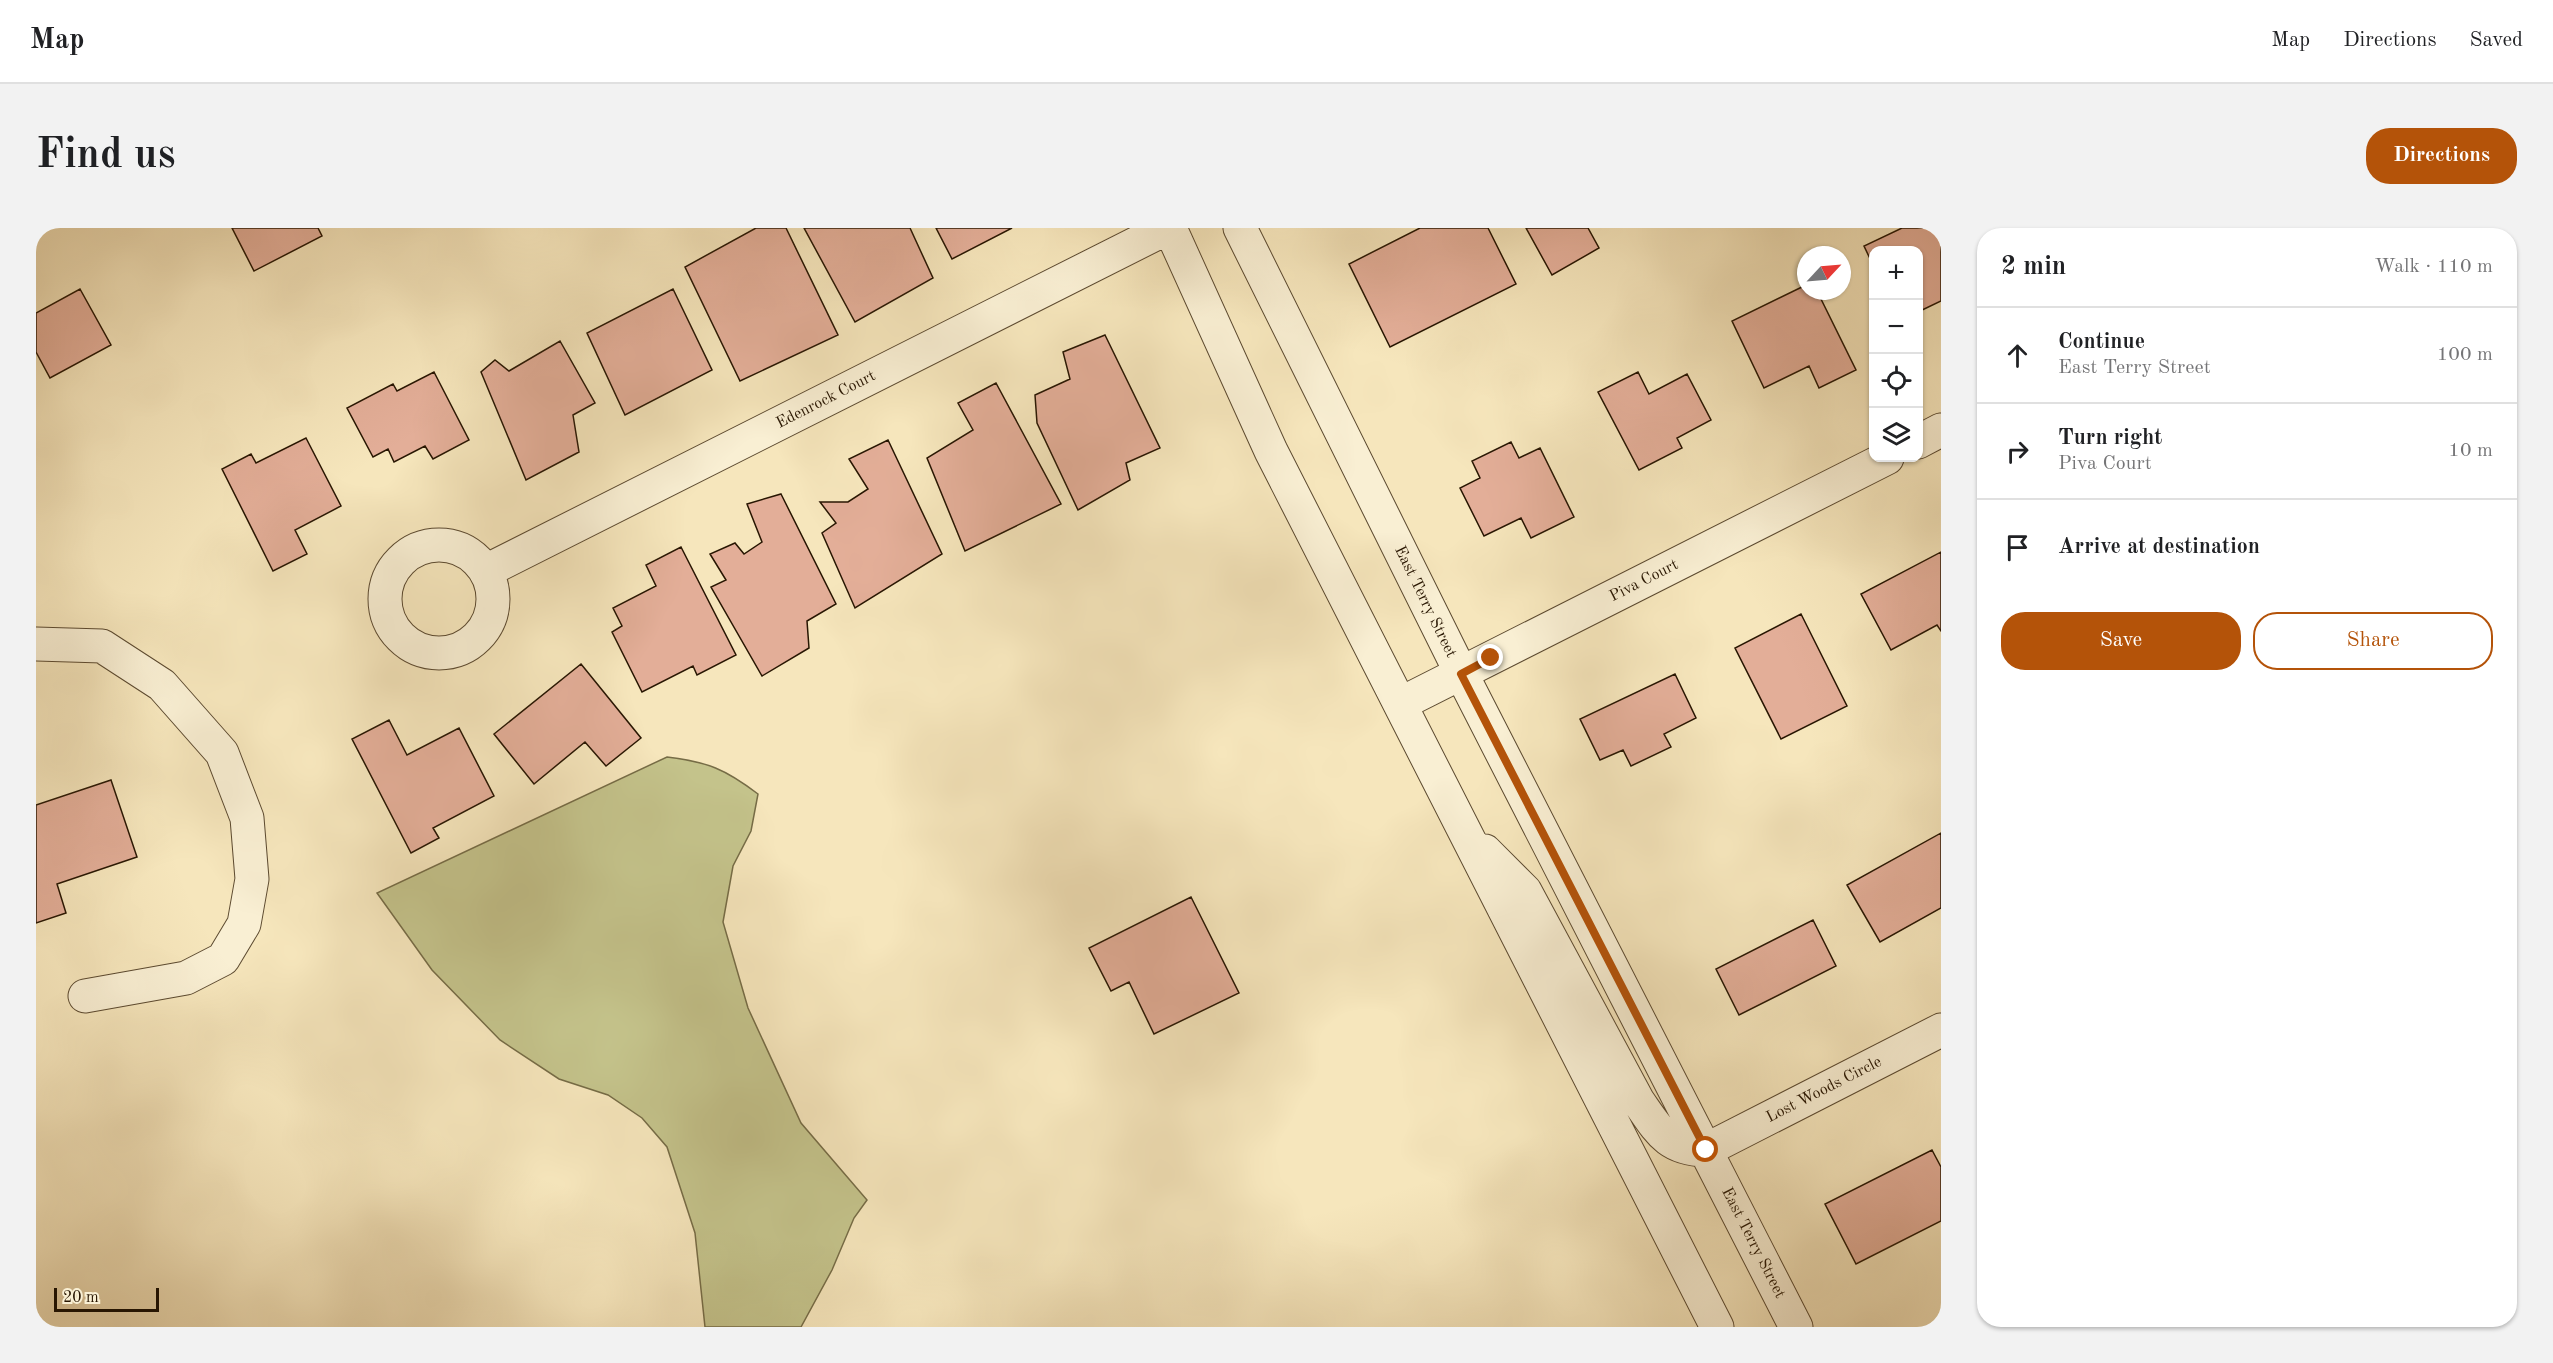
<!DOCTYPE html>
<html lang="en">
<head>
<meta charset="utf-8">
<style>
	body { margin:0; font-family:"Old Standard TT",serif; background:#f2f2f2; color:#202124 }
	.controls { position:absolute; right:18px; top:18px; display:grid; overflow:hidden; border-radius:12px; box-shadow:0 2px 4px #0004 }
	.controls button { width:54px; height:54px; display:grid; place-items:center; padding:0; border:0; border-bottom:2px solid #e0e0e0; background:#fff; color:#202124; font:30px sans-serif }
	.compass { position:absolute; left:1761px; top:18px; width:54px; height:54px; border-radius:50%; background:#fff; box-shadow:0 2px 4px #0004; rotate:64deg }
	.scale { position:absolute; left:18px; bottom:15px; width:105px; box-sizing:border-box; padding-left:6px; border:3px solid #281602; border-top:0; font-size:16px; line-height:21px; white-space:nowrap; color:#281602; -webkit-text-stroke:4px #f9efd3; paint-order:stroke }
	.stop { position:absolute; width:18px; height:18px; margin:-14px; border:4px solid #b45309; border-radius:50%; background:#fff }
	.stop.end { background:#b45309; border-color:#fff; box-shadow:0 2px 6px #0008 }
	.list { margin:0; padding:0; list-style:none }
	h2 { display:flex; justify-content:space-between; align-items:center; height:78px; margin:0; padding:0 24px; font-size:26px }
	h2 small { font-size:20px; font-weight:400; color:#757577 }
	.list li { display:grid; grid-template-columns:39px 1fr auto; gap:18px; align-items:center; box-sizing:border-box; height:96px; padding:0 24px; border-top:2px solid #e0e0e0 }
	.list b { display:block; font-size:22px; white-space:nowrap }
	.list p { margin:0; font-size:20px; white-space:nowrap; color:#757577 }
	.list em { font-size:20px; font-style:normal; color:#757577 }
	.actions { display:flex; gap:12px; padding:18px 24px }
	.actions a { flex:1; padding:14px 0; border:2px solid #b45309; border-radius:24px; text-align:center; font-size:21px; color:#b45309 }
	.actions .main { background:#b45309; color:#fff }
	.icon { flex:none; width:33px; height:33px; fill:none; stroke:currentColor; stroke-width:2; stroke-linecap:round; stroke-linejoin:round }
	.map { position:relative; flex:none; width:1905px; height:1099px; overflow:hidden; border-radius:24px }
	header { display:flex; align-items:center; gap:36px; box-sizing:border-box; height:84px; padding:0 30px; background:#fff; border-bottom:2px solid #e0e0e0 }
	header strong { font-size:28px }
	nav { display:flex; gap:33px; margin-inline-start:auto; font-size:21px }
	.intro { display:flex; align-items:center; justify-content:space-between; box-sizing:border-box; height:144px; padding:0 36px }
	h1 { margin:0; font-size:42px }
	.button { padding:15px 27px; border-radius:24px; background:#b45309; color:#fff; font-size:21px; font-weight:700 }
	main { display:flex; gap:36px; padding:0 36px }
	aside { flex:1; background:#fff; border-radius:24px; box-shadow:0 2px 4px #0004 }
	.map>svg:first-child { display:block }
	.green { fill:#c4c38b; stroke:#766c46; stroke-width:1.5 }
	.building { fill:#e3ae98; stroke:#281602; stroke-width:1.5 }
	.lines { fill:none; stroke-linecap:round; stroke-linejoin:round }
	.minor-casing { stroke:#5c4a30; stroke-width:35 }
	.minor { stroke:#f9efd3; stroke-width:33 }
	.route { stroke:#b45309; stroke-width:8 }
	.labels { text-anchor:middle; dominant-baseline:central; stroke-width:4.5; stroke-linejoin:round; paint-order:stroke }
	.street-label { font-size:16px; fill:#281602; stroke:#f9efd3 }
</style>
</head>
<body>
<header>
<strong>Map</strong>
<nav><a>Map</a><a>Directions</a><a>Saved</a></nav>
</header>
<div class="intro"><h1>Find us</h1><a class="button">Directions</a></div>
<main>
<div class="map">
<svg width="1905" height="1099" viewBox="0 0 1905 1099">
	<rect width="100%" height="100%" fill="#f6e6bc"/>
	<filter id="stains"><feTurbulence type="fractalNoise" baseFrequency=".00333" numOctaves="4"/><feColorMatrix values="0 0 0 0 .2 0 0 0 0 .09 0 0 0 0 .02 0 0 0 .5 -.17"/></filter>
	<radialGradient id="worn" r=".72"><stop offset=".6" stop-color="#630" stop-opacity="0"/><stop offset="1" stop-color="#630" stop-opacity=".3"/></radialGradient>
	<path class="green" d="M631,529c41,5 58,12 91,37l-7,37 -18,35 -10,56 25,86 53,115 66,77 -13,18 -22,52 -31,57h-96l-10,-94 -28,-86 -25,-29 -34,-23 -49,-16 -59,-39 -68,-70 -55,-77z"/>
	<path class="building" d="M196,0h86l4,8 -68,35z
		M720,0h30l52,107 -98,46 -55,-114z
		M768,0h106l23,50 -78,44z
		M900,0h76l-60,31z
		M1384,0h68l28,56 -126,63 -41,-83z
		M1490,0h62l11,20 -47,27z
		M1866,0h39v73l-23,11v-62h-44v17l-10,-21z
		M1770,57v6h11l39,79 -37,18 -10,-22 -45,22 -32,-67z
		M44,61l31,56 -61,33 -14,-26v-39z
		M637,61l39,81 -87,45 -38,-82z
		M1069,107l55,113 -34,15 4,17 -52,30 -41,-87 -2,-28 35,-16 -7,-27z
		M524,113l35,62 -22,12 6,37 -53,28 -45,-108 14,-12 14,11z
		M398,144l35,68 -36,19 -8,-13 -31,16 -6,-13 -15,8 -26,-49 46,-24 4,7z
		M1602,144l11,22 38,-20 24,46 -34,18 5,10 -43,22 -41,-78z
		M960,155l65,121 -96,47 -38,-93 46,-28 -15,-27z
		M270,210l35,68 -46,24 12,24 -34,17 -51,-102 29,-15 5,9z
		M852,212l54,114 -87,54 -33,-75 14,-10 -16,-21h28l20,-13 -19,-30z
		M1475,214l8,16 21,-10 34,69 -43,21 -10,-20 -37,18 -24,-48 20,-10 -8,-17z
		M745,266l55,110 -29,17 2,27 -47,28 -51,-89 15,-7 -16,-26 25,-11 9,11 18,-12 -15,-38z
		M645,319l55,108 -39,20 -4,-9 -51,26 -30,-60 10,-6 -9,-18 43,-22 -10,-21z
		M1905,324v79l-4,-6 -46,25 -30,-56z
		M1765,386l46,92 -66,33 -46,-91z
		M545,436l60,74 -35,28 -21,-24 -51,42 -40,-50z
		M1639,446l21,44 -32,16 7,13 -40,19 -8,-16 -23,10 -20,-41z
		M353,492l18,35 52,-27 35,68 -61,32 6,10 -28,15 -59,-114z
		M75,552l26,77 -80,27 9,29 -30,10v-118z
		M1905,605v75l-61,34 -33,-57z
		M1155,669l48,96 -85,41 -25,-52 -18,9 -22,-43z
		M1777,692l23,46 -97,49 -23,-46z
		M1896,922l9,17v54l-85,43 -31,-60z"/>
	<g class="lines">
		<g class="minor-casing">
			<path id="minor" d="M1134,0l101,223 446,876
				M1204,0l221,445 335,654
				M1882,214l23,-12
				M349 371a54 54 0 1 1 108 0a54 54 0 1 1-108 0Z
				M450,343l681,-343
				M0,416l66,2 60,39 60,68 25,65 5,61 -8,45 -21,35 -37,19 -101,18
				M1364,476l487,-246
				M1449,623l40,40 113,210c21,30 29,48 68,49l235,-120"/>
		</g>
		<use href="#minor" class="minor"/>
	</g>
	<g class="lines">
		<path class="route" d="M1455,430l-30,16 245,476"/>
	</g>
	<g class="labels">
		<g class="street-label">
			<text transform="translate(790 172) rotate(-27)">Edenrock Court</text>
			<text transform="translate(1608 353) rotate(-27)">Piva Court</text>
			<text transform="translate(1389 374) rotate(64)">East Terry Street</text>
			<text transform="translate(1788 862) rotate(-27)">Lost Woods Circle</text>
			<text transform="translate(1717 1015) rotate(63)">East Terry Street</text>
		</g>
	</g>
	<rect width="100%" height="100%" filter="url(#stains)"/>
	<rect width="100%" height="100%" fill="url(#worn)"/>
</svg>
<div class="controls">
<button>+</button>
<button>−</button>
<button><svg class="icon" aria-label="locate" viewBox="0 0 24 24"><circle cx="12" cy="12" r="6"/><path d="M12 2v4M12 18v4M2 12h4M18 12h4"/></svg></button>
<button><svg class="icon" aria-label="layers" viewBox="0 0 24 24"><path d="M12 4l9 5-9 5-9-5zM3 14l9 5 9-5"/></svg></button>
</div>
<svg class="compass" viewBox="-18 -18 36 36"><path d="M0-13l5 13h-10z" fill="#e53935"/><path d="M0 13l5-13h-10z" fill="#757577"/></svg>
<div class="scale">20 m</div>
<div class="stop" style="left:1670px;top:922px"></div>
<div class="stop end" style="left:1455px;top:430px"></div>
</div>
<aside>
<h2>2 min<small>Walk · 110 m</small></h2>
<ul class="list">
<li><svg class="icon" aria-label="ahead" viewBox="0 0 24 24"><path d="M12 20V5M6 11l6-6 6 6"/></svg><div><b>Continue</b><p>East Terry Street</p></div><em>100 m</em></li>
<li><svg class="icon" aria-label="right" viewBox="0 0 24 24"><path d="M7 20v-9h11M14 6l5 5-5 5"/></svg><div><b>Turn right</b><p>Piva Court</p></div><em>10 m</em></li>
<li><svg class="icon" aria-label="arrive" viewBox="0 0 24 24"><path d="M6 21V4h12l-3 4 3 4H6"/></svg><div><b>Arrive at destination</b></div></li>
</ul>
<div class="actions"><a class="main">Save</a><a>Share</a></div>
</aside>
</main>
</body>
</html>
